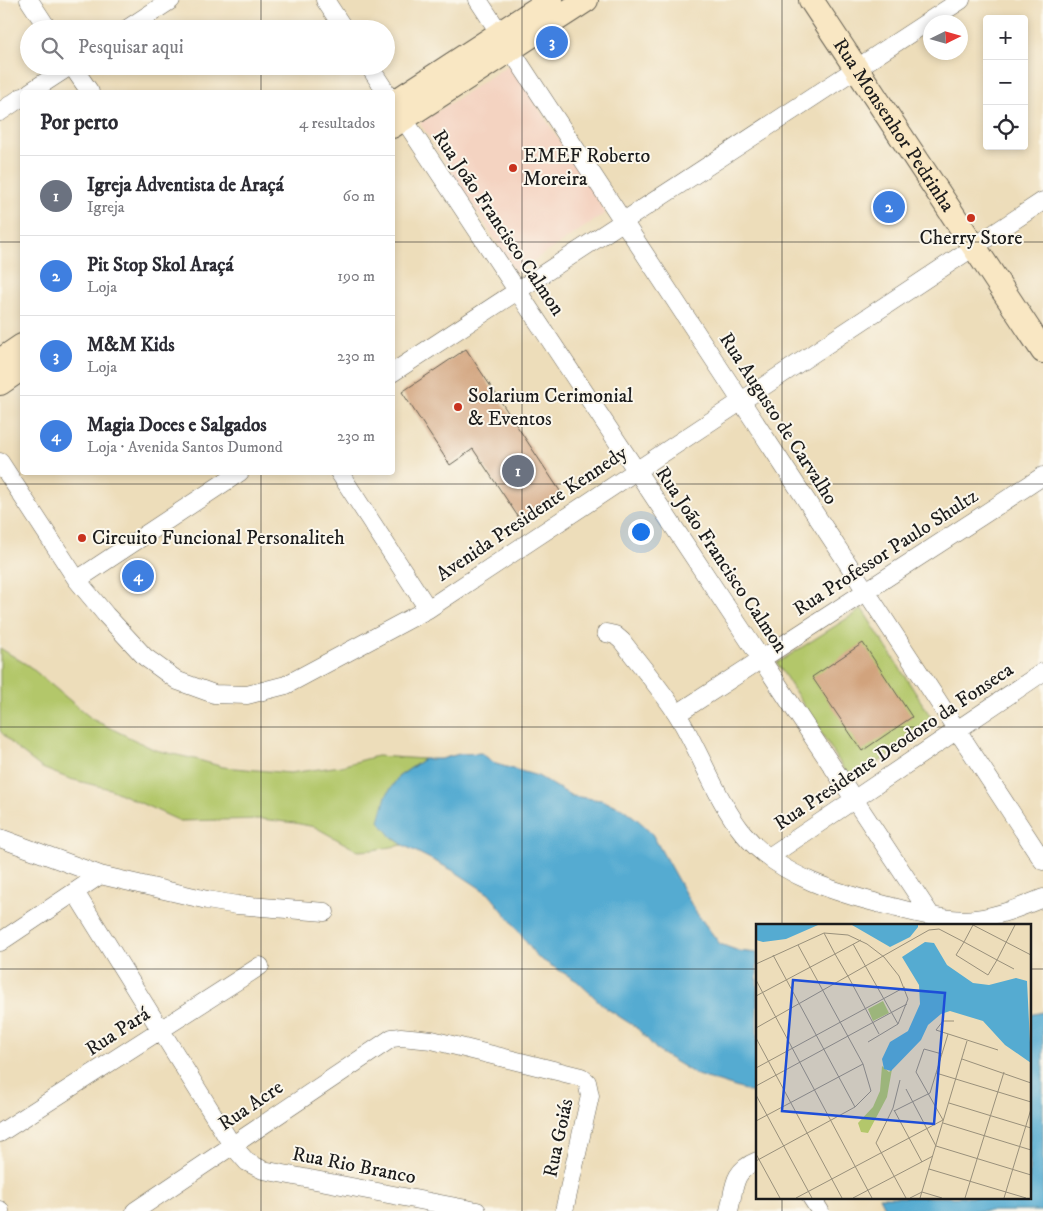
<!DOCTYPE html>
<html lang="pt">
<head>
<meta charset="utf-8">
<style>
	body { margin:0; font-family:"IM FELL DW Pica",serif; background:#f2f2f3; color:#2b2b33 }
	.controls { position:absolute; right:15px; top:15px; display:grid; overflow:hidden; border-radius:5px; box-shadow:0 2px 8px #0003 }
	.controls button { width:45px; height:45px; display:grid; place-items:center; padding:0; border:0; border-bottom:1px solid #e1e1e2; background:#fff; color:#2b2b33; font:25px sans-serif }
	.compass { position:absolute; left:923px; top:15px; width:45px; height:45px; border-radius:50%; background:#fff; box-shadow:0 2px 8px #0003; rotate:85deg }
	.you { position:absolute; left:640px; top:531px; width:18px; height:18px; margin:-12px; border:4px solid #fff; border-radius:50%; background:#1a73e8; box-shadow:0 0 0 8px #1a73e833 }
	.badge { display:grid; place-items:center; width:32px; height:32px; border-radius:50%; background:#1a73e8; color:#fff; font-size:16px; font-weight:700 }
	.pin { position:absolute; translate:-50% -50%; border:2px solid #fff; box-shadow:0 1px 5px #0006 }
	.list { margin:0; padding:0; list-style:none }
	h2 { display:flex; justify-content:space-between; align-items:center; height:65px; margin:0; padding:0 20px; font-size:21px }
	h2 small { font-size:16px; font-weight:400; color:#7c7c81 }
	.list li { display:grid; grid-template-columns:32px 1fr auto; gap:15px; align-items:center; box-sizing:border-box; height:80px; padding:0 20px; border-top:1px solid #e1e1e2 }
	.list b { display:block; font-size:19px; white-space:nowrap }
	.list p { margin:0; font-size:16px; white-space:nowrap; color:#7c7c81 }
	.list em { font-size:16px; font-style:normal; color:#7c7c81 }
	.icon { flex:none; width:28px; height:28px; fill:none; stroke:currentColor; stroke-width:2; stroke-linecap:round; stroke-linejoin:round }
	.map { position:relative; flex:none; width:1043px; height:1211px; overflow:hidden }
	.search { position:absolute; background:#fff; box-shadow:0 2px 8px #0003; left:20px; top:20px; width:375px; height:55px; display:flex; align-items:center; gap:12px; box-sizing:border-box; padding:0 18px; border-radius:28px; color:#7c7c81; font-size:19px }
	.panel { position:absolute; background:#fff; box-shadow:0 2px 8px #0003; left:20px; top:90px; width:375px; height:385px; border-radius:5px }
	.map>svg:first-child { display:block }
	.built { fill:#f4d3c1 }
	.green { fill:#b3c76b; stroke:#687244 }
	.water { fill:#55abd1; stroke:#386476 }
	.building { fill:#d1a37d }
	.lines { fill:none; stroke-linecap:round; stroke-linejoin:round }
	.street-casing { stroke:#656053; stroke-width:19 }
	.secondary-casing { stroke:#656053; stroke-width:26 }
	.street { stroke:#fff; stroke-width:18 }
	.secondary { stroke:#f9e7c3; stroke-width:24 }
	.grid { fill:none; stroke:#1c1c1c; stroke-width:1; stroke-opacity:0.55 }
	.poi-dot { fill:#c8321e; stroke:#fbf7ec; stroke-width:2 }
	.labels { text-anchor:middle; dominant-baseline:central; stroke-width:4; stroke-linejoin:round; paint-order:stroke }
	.street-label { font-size:20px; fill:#1c1c1c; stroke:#fbf7ec }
	.poi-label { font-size:20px; fill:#1c1c1c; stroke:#fbf7ec; text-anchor:start }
	.inset-road { fill:none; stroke:#99907b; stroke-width:1 }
	.view { fill:#1d4ed8; fill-opacity:0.15; stroke:#1d4ed8; stroke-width:2.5 }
	.inset-edge { fill:none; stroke:#1c1c1c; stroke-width:2.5 }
</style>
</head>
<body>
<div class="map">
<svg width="1043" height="1211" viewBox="0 0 1043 1211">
	<rect width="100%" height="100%" fill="#fbf7ec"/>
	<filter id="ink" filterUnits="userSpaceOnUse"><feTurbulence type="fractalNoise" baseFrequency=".02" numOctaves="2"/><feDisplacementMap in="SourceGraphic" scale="10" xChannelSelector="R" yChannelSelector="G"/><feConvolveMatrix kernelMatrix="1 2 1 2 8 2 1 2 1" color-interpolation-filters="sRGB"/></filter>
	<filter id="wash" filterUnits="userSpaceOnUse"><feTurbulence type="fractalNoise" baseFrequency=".0096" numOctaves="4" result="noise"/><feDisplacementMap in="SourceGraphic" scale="20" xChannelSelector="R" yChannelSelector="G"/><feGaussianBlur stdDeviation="1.12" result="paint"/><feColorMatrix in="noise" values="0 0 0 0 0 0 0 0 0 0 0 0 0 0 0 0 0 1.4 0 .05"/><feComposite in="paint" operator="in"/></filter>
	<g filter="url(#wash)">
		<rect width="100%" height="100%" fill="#edddba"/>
		<path class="built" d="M510,64l96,149 -90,59 -96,-149z"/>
		<path class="green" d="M862,609l74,116 -85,55 -74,-117z
			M0,648l29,18 63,53 63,31 40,9 28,8 67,6 51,-7 36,-10 47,3 -26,18 -6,60 11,8 -30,5 -15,1 -43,-24 -20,-4 -34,-4 -81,2 -70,-32 -40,-10 -28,-11 -26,-20 -16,-17z"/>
		<path class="water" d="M481,753l15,11 42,12 34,20 29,4 21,8 16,12 13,12 44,79 25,33 19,7 18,2v141l-60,-19 -38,-23 -22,-24 -31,-20 -29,-27 -40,-24 -26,-36 -22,-27 -35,-23 -51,-26 -11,-8 -13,-16 7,-25 12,-19 26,-18h17l18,-5z
			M1043,1012v199h-157l-7,-14h150v-182z"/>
		<g id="blocks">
			<path class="building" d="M466,349l96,145 -41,27 -48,-72 -23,16 -48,-73z
				M863,643l49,74 -50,34 -50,-74z"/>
		</g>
	</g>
	<g filter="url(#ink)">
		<use href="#blocks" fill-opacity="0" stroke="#656053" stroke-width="1"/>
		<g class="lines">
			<g class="street-casing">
				<path id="street" d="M29,0l19,29
					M325,0l19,29
					M478,0l565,861
					M127,29l44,-29
					M72,66l18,26
					M369,66l17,26
					M30,92l40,-26
					M397,109l535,808
					M0,112l22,-15
					M392,373l569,-373
					M0,462l77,118 29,35 39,42 33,24 36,13 33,1 39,-10 142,-76 615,-408
					M339,472l89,137
					M77,580l163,-108
					M606,633l9,2 7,6c18,24 39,48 55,73 23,37 39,85 66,119 38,46 99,61 154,75 22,6 55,14 78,11 24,-3 46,-12 68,-21
					M677,714l366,-238
					M0,838l100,37 107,25 30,5 88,7
					M769,857l274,-185
					M75,892l157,253 15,17 16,8 214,41
					M0,942l100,-67
					M0,1133l260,-167
					M811,1197l9,14
					M0,1210v1
					M135,1211l257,-173 9,-1 31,3 149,37 6,5 3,14 -26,115
					M729,1211c6,-24 3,-40 28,-50"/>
			</g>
			<g class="secondary-casing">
				<g id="secondary">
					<path id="s1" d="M811,0l232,351"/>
					<path d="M392,104l159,-104"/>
					<path d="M392,126l194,-126"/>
					<path d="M0,361l22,-15"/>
					<path d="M0,383l22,-15"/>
				</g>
			</g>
			<use href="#street" class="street"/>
			<use href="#secondary" class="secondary"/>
		</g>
	</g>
	<path class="grid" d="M261,0v29M522,0v1211M782,0v925M261,66v26M0,242h22M392,242h651M261,472v739M0,484h1043M0,727h1043M0,969h757M1029,969h14M782,1197v14"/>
	<g class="poi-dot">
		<circle cx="513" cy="168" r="5"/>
		<circle cx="971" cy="218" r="5"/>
		<circle cx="458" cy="407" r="5"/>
		<circle cx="82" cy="538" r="5"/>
	</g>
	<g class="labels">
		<g class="street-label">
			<text stroke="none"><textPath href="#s1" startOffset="150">Rua Monsenhor Pedrinha</textPath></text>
			<text transform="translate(498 223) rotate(56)">Rua João Francisco Calmon</text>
			<text transform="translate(778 419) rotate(57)">Rua Augusto de Carvalho</text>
			<text transform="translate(532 514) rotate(-34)">Avenida Presidente Kennedy</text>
			<text transform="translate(886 553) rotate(-33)">Rua Professor Paulo Shultz</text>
			<text transform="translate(721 560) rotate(56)">Rua João Francisco Calmon</text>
			<text transform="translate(894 747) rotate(-34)">Rua Presidente Deodoro da Fonseca</text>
			<text transform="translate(118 1032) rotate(-33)">Rua Pará</text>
			<text transform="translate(251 1106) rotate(-34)">Rua Acre</text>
			<text transform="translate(559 1138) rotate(-78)">Rua Goiás</text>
			<text transform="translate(354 1166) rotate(11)">Rua Rio Branco</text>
		</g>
		<g class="poi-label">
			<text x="523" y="156">EMEF Roberto<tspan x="523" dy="23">Moreira</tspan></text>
			<text x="971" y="238" text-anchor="middle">Cherry Store</text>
			<text x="468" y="396">Solarium Cerimonial<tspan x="468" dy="23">&amp; Eventos</tspan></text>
			<text x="92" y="538">Circuito Funcional Personaliteh</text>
		</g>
	</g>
	<g transform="translate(756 924)">
		<rect width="275" height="275" fill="#edddba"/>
		<path d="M127,77l6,12 -16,8 -5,-12zM126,142l7,6 3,-3 -5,28 -19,36 -7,-1 -3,-9 15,-16 7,-16z" fill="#b3c76b"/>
		<path d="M0,1h62l-32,14 -23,3 -7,-2zM96,1h66v2l-8,10 -20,10zM169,18l9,1 13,22 26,18 16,2 27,-7 11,3 4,82 -26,-18 -22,-24 -33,-10 -9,3 -13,11 -7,15 -30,31 -7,-2 -2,-10 8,-17 18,-11 12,-27 -1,-19 -17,-28z" fill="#55abd1"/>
		<path class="inset-road" d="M217,1l58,30M68,9l11,21 26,-14M97,20l45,80M17,31l82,152M0,40l68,-31 24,2 19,9 17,13 15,19 9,23 -10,25 -30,18M258,45l-17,-9 -33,-18 -8,13 32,20 9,-15 18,-35M93,54l30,56M0,56l116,218M0,72l79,-42 14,24M198,97h-11l-7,9 62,20M0,104l173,-98 10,-1 25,13 9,-17M0,114l86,160M206,135l69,24M0,144l149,-81M180,149l95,29M144,156l-7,28 -17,35 30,55M0,162l151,-82M150,165l30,57 95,29M0,171l56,103M193,179l82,25M138,186l28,52M138,187l36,-18 18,-59M0,197l107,-57M187,199l88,27M0,230l24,44M0,237l99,-54 16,-16 -8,-27 -65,-119M173,245l97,29M40,274l147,-78 -27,-48 8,-23 18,5M97,274l80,-42M154,274l12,-6 20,6M164,274l47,-157M209,274l39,-126M248,274l27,-89"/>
		<path class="view" d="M37,56l152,13 -11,131 -152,-13z"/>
		<rect width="275" height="275" class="inset-edge"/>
	</g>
</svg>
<div class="controls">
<button>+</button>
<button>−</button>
<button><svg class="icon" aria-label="locate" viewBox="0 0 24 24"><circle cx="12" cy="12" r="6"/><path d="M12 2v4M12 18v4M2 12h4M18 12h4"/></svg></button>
</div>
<svg class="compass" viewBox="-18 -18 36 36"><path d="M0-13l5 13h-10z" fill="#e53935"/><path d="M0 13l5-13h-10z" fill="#7c7c81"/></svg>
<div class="you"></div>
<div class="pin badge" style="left:518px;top:471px;background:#6b7280">1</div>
<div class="pin badge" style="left:889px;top:207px;background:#3f7fe0">2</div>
<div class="pin badge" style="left:552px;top:42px;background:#3f7fe0">3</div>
<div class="pin badge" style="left:138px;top:576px;background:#3f7fe0">4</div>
<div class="search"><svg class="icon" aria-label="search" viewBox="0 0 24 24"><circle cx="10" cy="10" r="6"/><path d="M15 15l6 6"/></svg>Pesquisar aqui</div>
<section class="panel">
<h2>Por perto<small>4 resultados</small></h2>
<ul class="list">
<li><span class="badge" style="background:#6b7280">1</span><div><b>Igreja Adventista de Araçá</b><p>Igreja</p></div><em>60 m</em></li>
<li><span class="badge" style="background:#3f7fe0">2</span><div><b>Pit Stop Skol Araçá</b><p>Loja</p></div><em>190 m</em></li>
<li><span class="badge" style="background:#3f7fe0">3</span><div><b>M&amp;M Kids</b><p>Loja</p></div><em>230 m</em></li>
<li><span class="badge" style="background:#3f7fe0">4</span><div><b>Magia Doces e Salgados</b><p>Loja · Avenida Santos Dumond</p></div><em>230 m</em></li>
</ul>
</section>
</div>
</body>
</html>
